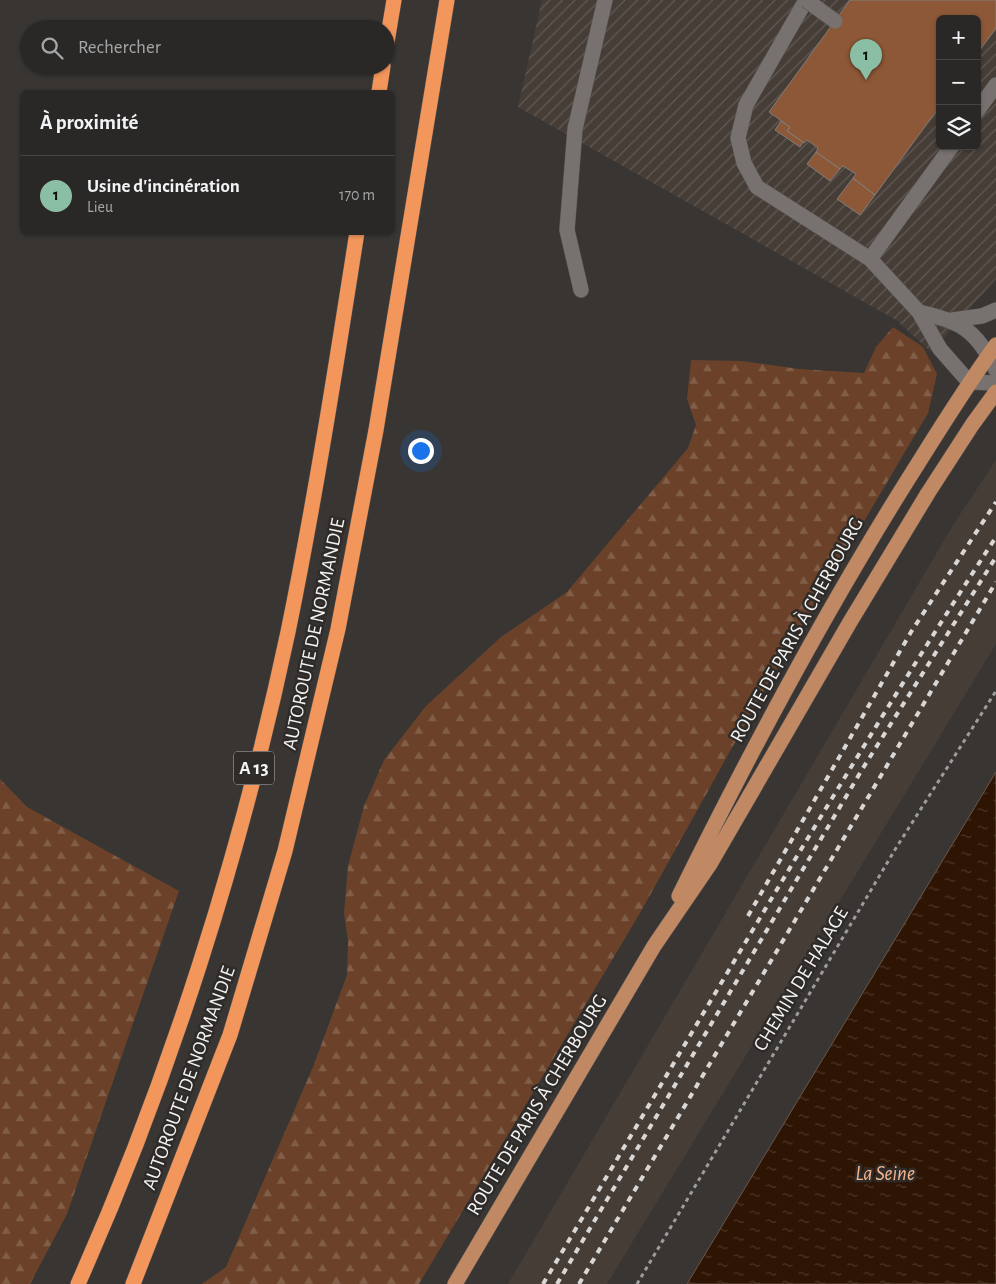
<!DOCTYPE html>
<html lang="fr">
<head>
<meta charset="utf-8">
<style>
	body { margin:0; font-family:"Alegreya Sans",sans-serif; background:#363432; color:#f1f3f6 }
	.controls { position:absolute; right:15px; top:15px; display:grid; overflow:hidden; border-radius:8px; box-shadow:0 1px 4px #0004 }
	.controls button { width:45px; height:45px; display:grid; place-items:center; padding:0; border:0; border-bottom:1px solid #464443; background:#2a2826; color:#f1f3f6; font:25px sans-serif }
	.you { position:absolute; left:420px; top:450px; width:18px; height:18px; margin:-12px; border:4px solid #fff; border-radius:50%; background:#1a73e8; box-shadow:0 0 0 8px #1a73e833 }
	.badge { display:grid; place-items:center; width:32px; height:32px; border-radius:50%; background:#8abfa5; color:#111; font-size:16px; font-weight:700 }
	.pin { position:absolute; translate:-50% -41px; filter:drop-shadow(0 1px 2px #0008) }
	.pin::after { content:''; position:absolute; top:26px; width:18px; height:15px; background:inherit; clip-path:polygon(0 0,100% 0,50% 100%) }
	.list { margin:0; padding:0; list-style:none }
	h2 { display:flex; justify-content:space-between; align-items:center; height:65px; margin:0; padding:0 20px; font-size:21px }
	h2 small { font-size:16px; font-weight:400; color:#a5a6a7 }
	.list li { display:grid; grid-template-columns:32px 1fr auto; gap:15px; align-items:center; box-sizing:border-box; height:80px; padding:0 20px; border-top:1px solid #464443 }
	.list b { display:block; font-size:19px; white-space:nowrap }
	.list p { margin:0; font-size:16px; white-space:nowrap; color:#a5a6a7 }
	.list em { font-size:16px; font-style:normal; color:#a5a6a7 }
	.icon { flex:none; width:28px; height:28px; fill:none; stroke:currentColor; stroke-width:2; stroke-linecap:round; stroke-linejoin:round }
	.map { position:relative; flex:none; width:996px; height:1284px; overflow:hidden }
	.search { position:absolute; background:#2a2826; box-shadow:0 1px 4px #0004; left:20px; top:20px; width:375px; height:55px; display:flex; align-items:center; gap:12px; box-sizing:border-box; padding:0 18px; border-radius:28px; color:#a5a6a7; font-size:19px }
	.panel { position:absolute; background:#2a2826; box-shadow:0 1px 4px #0004; left:20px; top:90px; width:375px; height:145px; border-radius:8px }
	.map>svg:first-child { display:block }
	.built { fill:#463d37 }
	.industrial { fill:url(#industrial-furrows); fill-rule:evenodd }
	.forest { fill:url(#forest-firs) }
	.water { fill:url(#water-ripples); stroke:#6a574b }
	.building { fill:#8d5837; stroke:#817c7a }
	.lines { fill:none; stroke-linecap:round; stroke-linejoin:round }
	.minor-casing { stroke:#575452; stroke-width:16 }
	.major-casing { stroke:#575452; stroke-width:16 }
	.highway-casing { stroke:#575452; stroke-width:16 }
	.path { stroke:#9f9d9b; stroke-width:3; stroke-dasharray:4 4; stroke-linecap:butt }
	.minor { stroke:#777270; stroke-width:15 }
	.major { stroke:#c18864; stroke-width:15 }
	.highway { stroke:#f2965c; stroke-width:15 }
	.rail { stroke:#d9d7d5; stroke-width:4; stroke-dasharray:6 6; stroke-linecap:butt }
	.minor-bridge-casing { stroke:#575452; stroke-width:16; stroke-linecap:butt }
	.minor-bridge { stroke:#777270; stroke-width:15 }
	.labels { text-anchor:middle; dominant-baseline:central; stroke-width:5; stroke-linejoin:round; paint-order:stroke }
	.shield { fill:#2e2b29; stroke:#b9b7b6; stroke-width:1 }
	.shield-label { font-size:19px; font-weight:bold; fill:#f5f3f2 }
	.street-label { font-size:20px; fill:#f5f3f2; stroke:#2e2b29 }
	.water-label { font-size:21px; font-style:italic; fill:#f6b58e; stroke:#2e2b29 }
</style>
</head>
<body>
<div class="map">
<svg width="996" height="1284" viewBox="0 0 996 1284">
	<defs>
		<pattern id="industrial-furrows" width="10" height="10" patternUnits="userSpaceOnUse" patternTransform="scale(1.25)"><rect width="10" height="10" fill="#463d37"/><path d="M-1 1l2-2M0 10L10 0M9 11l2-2" fill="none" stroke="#615a54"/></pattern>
		<pattern id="forest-firs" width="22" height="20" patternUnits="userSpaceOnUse" patternTransform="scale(1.25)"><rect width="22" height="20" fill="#6b4229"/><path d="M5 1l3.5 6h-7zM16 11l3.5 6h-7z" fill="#815e48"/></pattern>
		<pattern id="water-ripples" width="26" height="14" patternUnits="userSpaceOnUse" patternTransform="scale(1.25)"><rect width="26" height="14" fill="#2e1403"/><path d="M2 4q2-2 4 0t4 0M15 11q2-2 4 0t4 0" fill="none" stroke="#4d3728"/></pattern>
	</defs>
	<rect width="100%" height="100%" fill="#383533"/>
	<path class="built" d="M996,460v184l-389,640h-99l445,-759z"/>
	<path class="industrial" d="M542,0h454v279l-65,73 -35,-32 -378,-213zM940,19h37v127h-37z"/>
	<path class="forest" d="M893,327l30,20 14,27 -9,39 -165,279 -123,221 -221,371h-217l24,-17 87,-200 34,-92 1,-34 -4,-28 4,-47 16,-60 20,-46 42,-54 75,-69 66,-45 121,-144 8,-23 -9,-26 4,-39 51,1 57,8 65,4 12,-26z
		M0,779l27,28 152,84 -112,323 -37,70h-30z"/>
	<path class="water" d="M996,772v512h-309z"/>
	<path class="building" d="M850,0h146v28l-19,26v-35h-37v87l-65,89 -22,-17 3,-4 -13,-8 -3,3 -24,-17 2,-4 -11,-8 -3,3 -17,-12 3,-4 -21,-15z
		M781,121l9,6 -3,4 16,11 -3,5 -25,-17z
		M816,152l24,17 -10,12 -23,-17z
		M853,178l22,17 -15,20 -23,-16z"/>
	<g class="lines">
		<g class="minor-casing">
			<path id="minor" d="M806,0l-60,105 -8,33 6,25 13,24 113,72
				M977,111l19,-26
				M952,146l-82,113 49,53 21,37 29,33 27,1
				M581,290l-14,-60 8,-101 30,-129
				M919,312c42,10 57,17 77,58
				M952,320l30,-4 14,-6"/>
		</g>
		<g class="major-casing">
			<path id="major" d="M679,896c70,-142 144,-281 228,-415 29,-46 57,-92 89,-136
				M455,1284l199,-338 56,-82 140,-242 78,-129 44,-68 24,-33"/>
		</g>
		<g class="highway-casing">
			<path id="highway" d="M386,48l8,-48
				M379,92l4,-26
				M78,1284c92,-206 163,-431 210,-652 27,-132 48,-266 69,-400
				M133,1284l97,-249 55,-184 53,-222 38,-199 71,-430"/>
		</g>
		<path class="path" d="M637,1284l259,-436 100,-157"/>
		<use href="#minor" class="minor"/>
		<use href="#major" class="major"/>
		<use href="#highway" class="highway"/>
		<path class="rail" d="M748,916l163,-284 85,-130
			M543,1284c149,-250 294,-503 453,-747
			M557,1284l306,-516 133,-211
			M579,1284l417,-702"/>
		<g class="minor-bridge-casing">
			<path id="minor-bridge" d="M806,0l29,21"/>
		</g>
		<use href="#minor-bridge" class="minor-bridge"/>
	</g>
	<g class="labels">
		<rect class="shield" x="234" y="751.5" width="40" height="33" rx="4"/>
		<g class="shield-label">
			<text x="254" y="768">A 13</text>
		</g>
		<g class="street-label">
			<text transform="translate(797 630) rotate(-61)">ROUTE DE PARIS À CHERBOURG</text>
			<text transform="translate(314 634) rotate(-78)">AUTOROUTE DE NORMANDIE</text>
			<text transform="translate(801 979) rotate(-59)">CHEMIN DE HALAGE</text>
			<text transform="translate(189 1078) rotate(-70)">AUTOROUTE DE NORMANDIE</text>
			<text transform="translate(537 1105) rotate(-59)">ROUTE DE PARIS À CHERBOURG</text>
		</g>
		<g class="water-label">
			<text x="885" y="1173">La Seine</text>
		</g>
	</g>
</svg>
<div class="controls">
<button>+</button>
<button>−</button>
<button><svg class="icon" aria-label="layers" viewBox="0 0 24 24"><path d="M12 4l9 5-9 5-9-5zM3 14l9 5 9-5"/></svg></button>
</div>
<div class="you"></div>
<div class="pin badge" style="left:866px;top:80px">1</div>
<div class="search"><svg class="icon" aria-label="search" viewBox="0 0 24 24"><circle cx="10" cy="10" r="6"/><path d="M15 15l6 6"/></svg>Rechercher</div>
<section class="panel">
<h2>À proximité<small></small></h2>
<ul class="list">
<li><span class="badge">1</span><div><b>Usine d'incinération</b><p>Lieu</p></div><em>170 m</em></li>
</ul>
</section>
</div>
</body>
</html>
